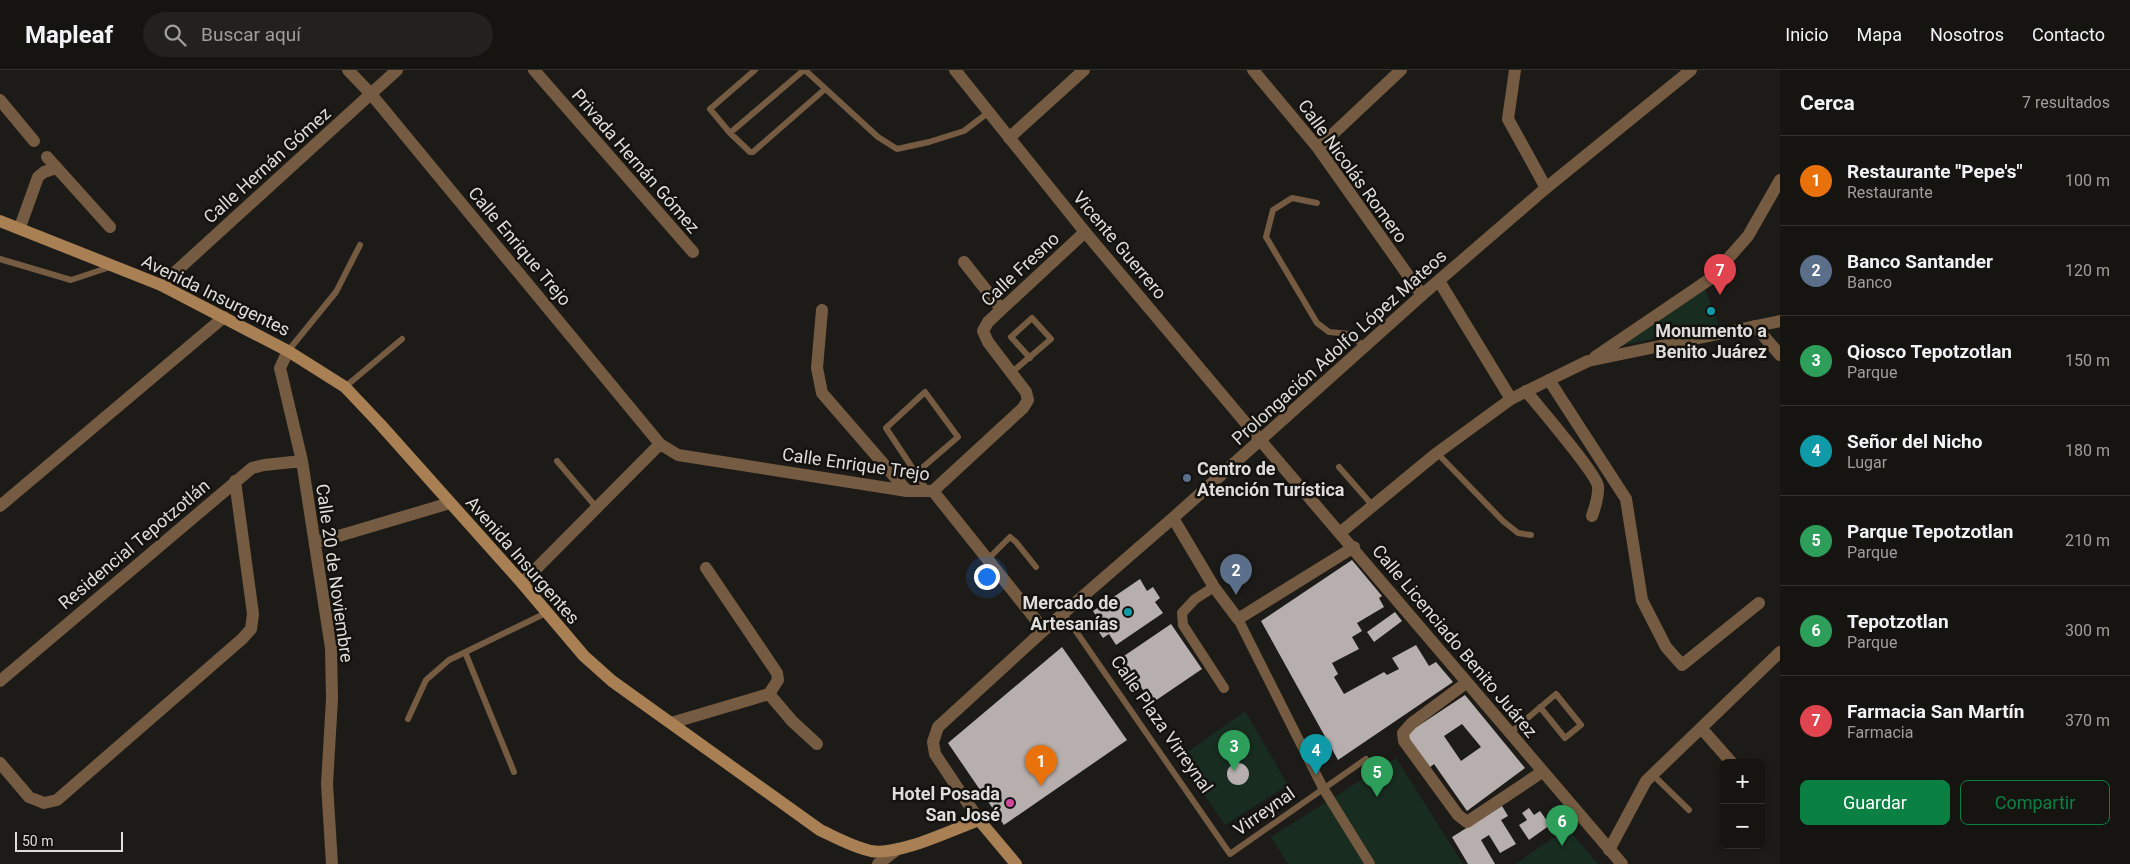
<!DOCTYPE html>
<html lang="es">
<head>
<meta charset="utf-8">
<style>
	body { margin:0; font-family:Roboto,sans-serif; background:#23211f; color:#f1f3f6 }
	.controls { position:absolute; right:15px; bottom:15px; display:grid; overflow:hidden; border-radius:8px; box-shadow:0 2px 8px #0003 }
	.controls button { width:45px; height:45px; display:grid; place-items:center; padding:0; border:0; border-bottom:1px solid #353331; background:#161411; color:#f1f3f6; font:25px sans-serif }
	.scale { position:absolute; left:15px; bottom:12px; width:108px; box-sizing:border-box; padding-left:5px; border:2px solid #dfdddb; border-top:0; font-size:14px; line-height:18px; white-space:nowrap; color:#dfdddb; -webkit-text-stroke:4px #14120e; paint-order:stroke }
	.you { position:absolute; left:986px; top:506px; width:18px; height:18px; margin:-12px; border:4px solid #fff; border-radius:50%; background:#1a73e8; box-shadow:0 0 0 8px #1a73e833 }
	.badge { display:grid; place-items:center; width:32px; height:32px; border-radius:50%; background:#0b8043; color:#fff; font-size:16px; font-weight:700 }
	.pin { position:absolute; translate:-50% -41px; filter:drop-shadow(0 1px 2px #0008) }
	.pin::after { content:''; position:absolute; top:26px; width:18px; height:15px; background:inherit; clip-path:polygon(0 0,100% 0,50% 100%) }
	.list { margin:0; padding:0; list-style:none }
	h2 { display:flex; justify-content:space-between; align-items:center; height:65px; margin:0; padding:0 20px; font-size:21px }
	h2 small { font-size:16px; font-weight:400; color:#9e9e9f }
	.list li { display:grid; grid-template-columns:32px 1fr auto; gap:15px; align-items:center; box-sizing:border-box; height:90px; padding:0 20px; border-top:1px solid #353331 }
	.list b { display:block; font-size:19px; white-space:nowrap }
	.list p { margin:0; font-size:16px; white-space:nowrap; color:#9e9e9f }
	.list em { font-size:16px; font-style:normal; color:#9e9e9f }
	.actions { display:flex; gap:10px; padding:15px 20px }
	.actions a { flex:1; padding:11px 0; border:1px solid #0b8043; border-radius:8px; text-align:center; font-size:18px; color:#0b8043 }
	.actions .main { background:#0b8043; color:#fff }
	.icon { flex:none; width:28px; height:28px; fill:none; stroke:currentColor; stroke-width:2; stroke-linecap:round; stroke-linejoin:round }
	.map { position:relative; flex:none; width:1780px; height:794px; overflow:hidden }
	header { display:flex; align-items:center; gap:30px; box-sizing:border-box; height:70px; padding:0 25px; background:#161411; border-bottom:1px solid #353331 }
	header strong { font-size:24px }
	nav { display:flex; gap:28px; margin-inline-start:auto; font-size:18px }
	.search { width:350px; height:45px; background:#23211f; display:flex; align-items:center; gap:12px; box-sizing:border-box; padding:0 18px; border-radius:28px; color:#9e9e9f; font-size:19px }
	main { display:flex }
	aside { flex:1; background:#161411 }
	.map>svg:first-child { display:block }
	.green { fill:#192c20 }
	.building { fill:#b6afae; fill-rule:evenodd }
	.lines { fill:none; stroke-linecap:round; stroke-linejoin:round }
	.service { stroke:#755b41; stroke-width:6 }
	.pedestrian { stroke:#755b41; stroke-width:10 }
	.minor { stroke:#755b41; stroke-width:12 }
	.tertiary { stroke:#755b41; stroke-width:12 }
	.secondary { stroke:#a97f54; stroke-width:12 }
	.culture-dot { fill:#0f9aa8; stroke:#14120e; stroke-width:2 }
	.service-dot { fill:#5c6f8a; stroke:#14120e; stroke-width:2 }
	.hotel-dot { fill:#d1479c; stroke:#14120e; stroke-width:2 }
	.labels { text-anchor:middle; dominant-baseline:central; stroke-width:5; stroke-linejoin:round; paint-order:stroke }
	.street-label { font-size:18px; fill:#dfdddb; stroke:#14120e }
	.poi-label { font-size:18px; font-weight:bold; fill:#dfdddb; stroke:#14120e; text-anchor:end }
</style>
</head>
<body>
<header>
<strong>Mapleaf</strong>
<div class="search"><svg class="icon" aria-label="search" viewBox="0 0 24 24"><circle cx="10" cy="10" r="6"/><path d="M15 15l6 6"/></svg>Buscar aquí</div>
<nav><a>Inicio</a><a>Mapa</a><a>Nosotros</a><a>Contacto</a></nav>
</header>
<main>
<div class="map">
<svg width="1780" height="794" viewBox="0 0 1780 794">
	<rect width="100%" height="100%" fill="#1d1b17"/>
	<path class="green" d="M1705,219l14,36 -105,22z
		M1245,641l43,74 -63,40 -46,-67z
		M1396,688l67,106h-175l-17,-27z
		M1567,758l31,36h-82z"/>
	<path class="building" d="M1352,490l30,36 -3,2 5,9 -27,16 5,8 -10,6 7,12 -27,14 6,11 -4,3 10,17 40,-22 3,3 12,-6 -7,-11 24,-13 13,21 7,-4 17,20 -115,78 -77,-139z
		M1140,509l7,12 6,-4 7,11 -5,4 8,11 -47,32 -7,-11 -6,4 -8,-12 5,-4 -7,-11z
		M1395,542l7,9 -28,21 -7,-10z
		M1171,554l31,45 -50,34 -31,-45z
		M1062,577l65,93 -123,85 -56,-82z
		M1465,625l60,73 -58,43 -33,-47 -5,4 -23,-34zM1462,654l19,23 -20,14 -17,-25z
		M1227 704a11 11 0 1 1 22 0a11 11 0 1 1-22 0Z
		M1502,736l6,10 -7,4 15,24 -16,9 -11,-18 -8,5 14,24h-27l-16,-27z
		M1529,738l5,7 6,-4 10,14 -21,15 -10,-15 8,-5 -5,-7z"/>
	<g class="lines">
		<path class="service" d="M804,0l-74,63 20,19h3l72,-63
			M805,0l73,67 19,12 32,-7 35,-11 25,-19
			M730,63l-20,-24 45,-39
			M1317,133l-25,-5 -19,12 -7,27 51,86 12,9 21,2 14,13
			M0,189l71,21 39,-13
			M288,281l48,-59 24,-47
			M1011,303l40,-34 -19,-21 -21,19 19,21
			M345,317l57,-48
			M1437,383l66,68 15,12 13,2
			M557,391l40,47
			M1339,397l34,39
			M915,404l43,-37 -33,-45 -39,36 41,62
			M987,490l23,-23 6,5 20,25
			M1064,544l166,240 136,-95
			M465,582l49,120
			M408,649l18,-39 23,-20 97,-47
			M1510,663l46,-39 25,31 -16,13 -25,-31
			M1653,705l36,35"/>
		<path class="pedestrian" d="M1214,517l-19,12 -13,14 1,12 41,63
			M1238,549l85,169 47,76"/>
		<path class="minor" d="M348,0l23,24 289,350 18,11 229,36h26
			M534,0l159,182
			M1253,0l65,78 104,147
			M1515,0l-7,49 38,69
			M0,30l34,41
			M1009,68l75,-68
			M1318,78l83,-78
			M47,87l63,70
			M20,157l18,-50 6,-5 12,-4
			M964,192l37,47
			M1439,211l72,118
			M822,240l-5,58 5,25 85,98
			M1755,256l25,29
			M288,281l-8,17 22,93 29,187 1,51 -5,85 5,80
			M1549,310l77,119 16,101 24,47 16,18 77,-62
			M1526,321c13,16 69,81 72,95 1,11 -3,21 -6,30
			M933,421l90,-83 5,-8 -2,-8 -38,-50 -5,-11 5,-9 97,-90
			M933,421l111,139
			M0,436l224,-189
			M315,473l135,-40
			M522,513l138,-139
			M0,611l252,-213 12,-3 38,-4
			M1466,613l-54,40 -9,10 1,8 54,74 9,7 75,-50
			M769,624l23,27 25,23
			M671,653l98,-29 9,-14 -1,-7 -71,-105
			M1702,659l30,34
			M0,693l29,34 15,6 13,-3 185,-161 9,-10 2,-15 -18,-133
			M1609,780l37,-69 134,-129
			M878,794l17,-13"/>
		<path class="tertiary" d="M955,0l130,162 175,208 362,424
			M161,215l236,-215
			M1595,287l115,-78 38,-43 32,-56
			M1173,448l41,69 24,32 116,-72
			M1341,462l96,-79 74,-54 38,-19 39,-19 192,-40
			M979,750l-44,-66 -2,-12 5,-15 106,-97 129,-112 249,-223 124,-107 145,-118"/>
		<path class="secondary" d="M0,151l161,64 127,66 57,36 35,37 142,159 62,73 28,25 208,149c17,8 33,17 51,21 28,5 80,-21 108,-31l37,44"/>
	</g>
	<g class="culture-dot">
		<circle cx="1711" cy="241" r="5"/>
		<circle cx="1128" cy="542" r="5"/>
	</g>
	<circle class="service-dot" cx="1187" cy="408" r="5"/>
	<circle class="hotel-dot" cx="1010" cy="733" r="5"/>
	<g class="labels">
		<g class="street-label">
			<text transform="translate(636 91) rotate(49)">Privada Hernán Gómez</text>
			<text transform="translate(267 95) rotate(-42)">Calle Hernán Gómez</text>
			<text transform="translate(1353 101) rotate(54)">Calle Nicolás Romero</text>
			<text transform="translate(1120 175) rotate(50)">Vicente Guerrero</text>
			<text transform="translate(520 176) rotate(50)">Calle Enrique Trejo</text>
			<text transform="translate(1020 199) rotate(-43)">Calle Fresno</text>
			<text transform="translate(216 225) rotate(26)">Avenida Insurgentes</text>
			<text transform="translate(1339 277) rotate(-42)">Prolongación Adolfo López Mateos</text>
			<text transform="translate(856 394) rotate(8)">Calle Enrique Trejo</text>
			<text transform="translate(134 474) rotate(-40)">Residencial Tepotzotlán</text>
			<text transform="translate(523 490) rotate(49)">Avenida Insurgentes</text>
			<text transform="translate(335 503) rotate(82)">Calle 20 de Noviembre</text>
			<text transform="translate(1455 571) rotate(50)">Calle Licenciado Benito Juárez</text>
			<text transform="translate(1162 654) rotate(55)">Calle Plaza Virreynal</text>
			<text transform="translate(1264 741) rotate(-35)">Virreynal</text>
		</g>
		<g class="poi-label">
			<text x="1711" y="260" text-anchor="middle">Monumento a<tspan x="1711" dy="21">Benito Juárez</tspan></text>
			<text x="1197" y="398" text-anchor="start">Centro de<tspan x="1197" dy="21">Atención Turística</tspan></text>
			<text x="1118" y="532">Mercado de<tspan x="1118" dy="21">Artesanías</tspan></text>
			<text x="1000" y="723">Hotel Posada<tspan x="1000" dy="21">San José</tspan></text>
		</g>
	</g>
</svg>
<div class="controls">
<button>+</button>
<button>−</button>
</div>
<div class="scale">50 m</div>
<div class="you"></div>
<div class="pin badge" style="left:1041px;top:716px;background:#e8710a">1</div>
<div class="pin badge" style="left:1236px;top:525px;background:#5c6f8a">2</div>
<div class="pin badge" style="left:1234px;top:701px;background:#2e9e5b">3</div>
<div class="pin badge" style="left:1316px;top:705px;background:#0f9aa8">4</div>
<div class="pin badge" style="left:1377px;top:727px;background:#2e9e5b">5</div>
<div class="pin badge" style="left:1562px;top:776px;background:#2e9e5b">6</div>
<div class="pin badge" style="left:1720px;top:225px;background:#e0444e">7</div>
</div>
<aside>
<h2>Cerca<small>7 resultados</small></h2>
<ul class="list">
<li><span class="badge" style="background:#e8710a">1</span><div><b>Restaurante &quot;Pepe's&quot;</b><p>Restaurante</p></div><em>100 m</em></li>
<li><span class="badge" style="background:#5c6f8a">2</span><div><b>Banco Santander</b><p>Banco</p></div><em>120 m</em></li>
<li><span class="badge" style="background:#2e9e5b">3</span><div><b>Qiosco Tepotzotlan</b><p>Parque</p></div><em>150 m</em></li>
<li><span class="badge" style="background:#0f9aa8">4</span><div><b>Señor del Nicho</b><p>Lugar</p></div><em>180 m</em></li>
<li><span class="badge" style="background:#2e9e5b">5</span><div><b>Parque Tepotzotlan</b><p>Parque</p></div><em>210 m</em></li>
<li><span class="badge" style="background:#2e9e5b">6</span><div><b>Tepotzotlan</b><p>Parque</p></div><em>300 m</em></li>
<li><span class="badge" style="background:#e0444e">7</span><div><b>Farmacia San Martín</b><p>Farmacia</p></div><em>370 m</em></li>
</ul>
<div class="actions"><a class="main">Guardar</a><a>Compartir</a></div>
</aside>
</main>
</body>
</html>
